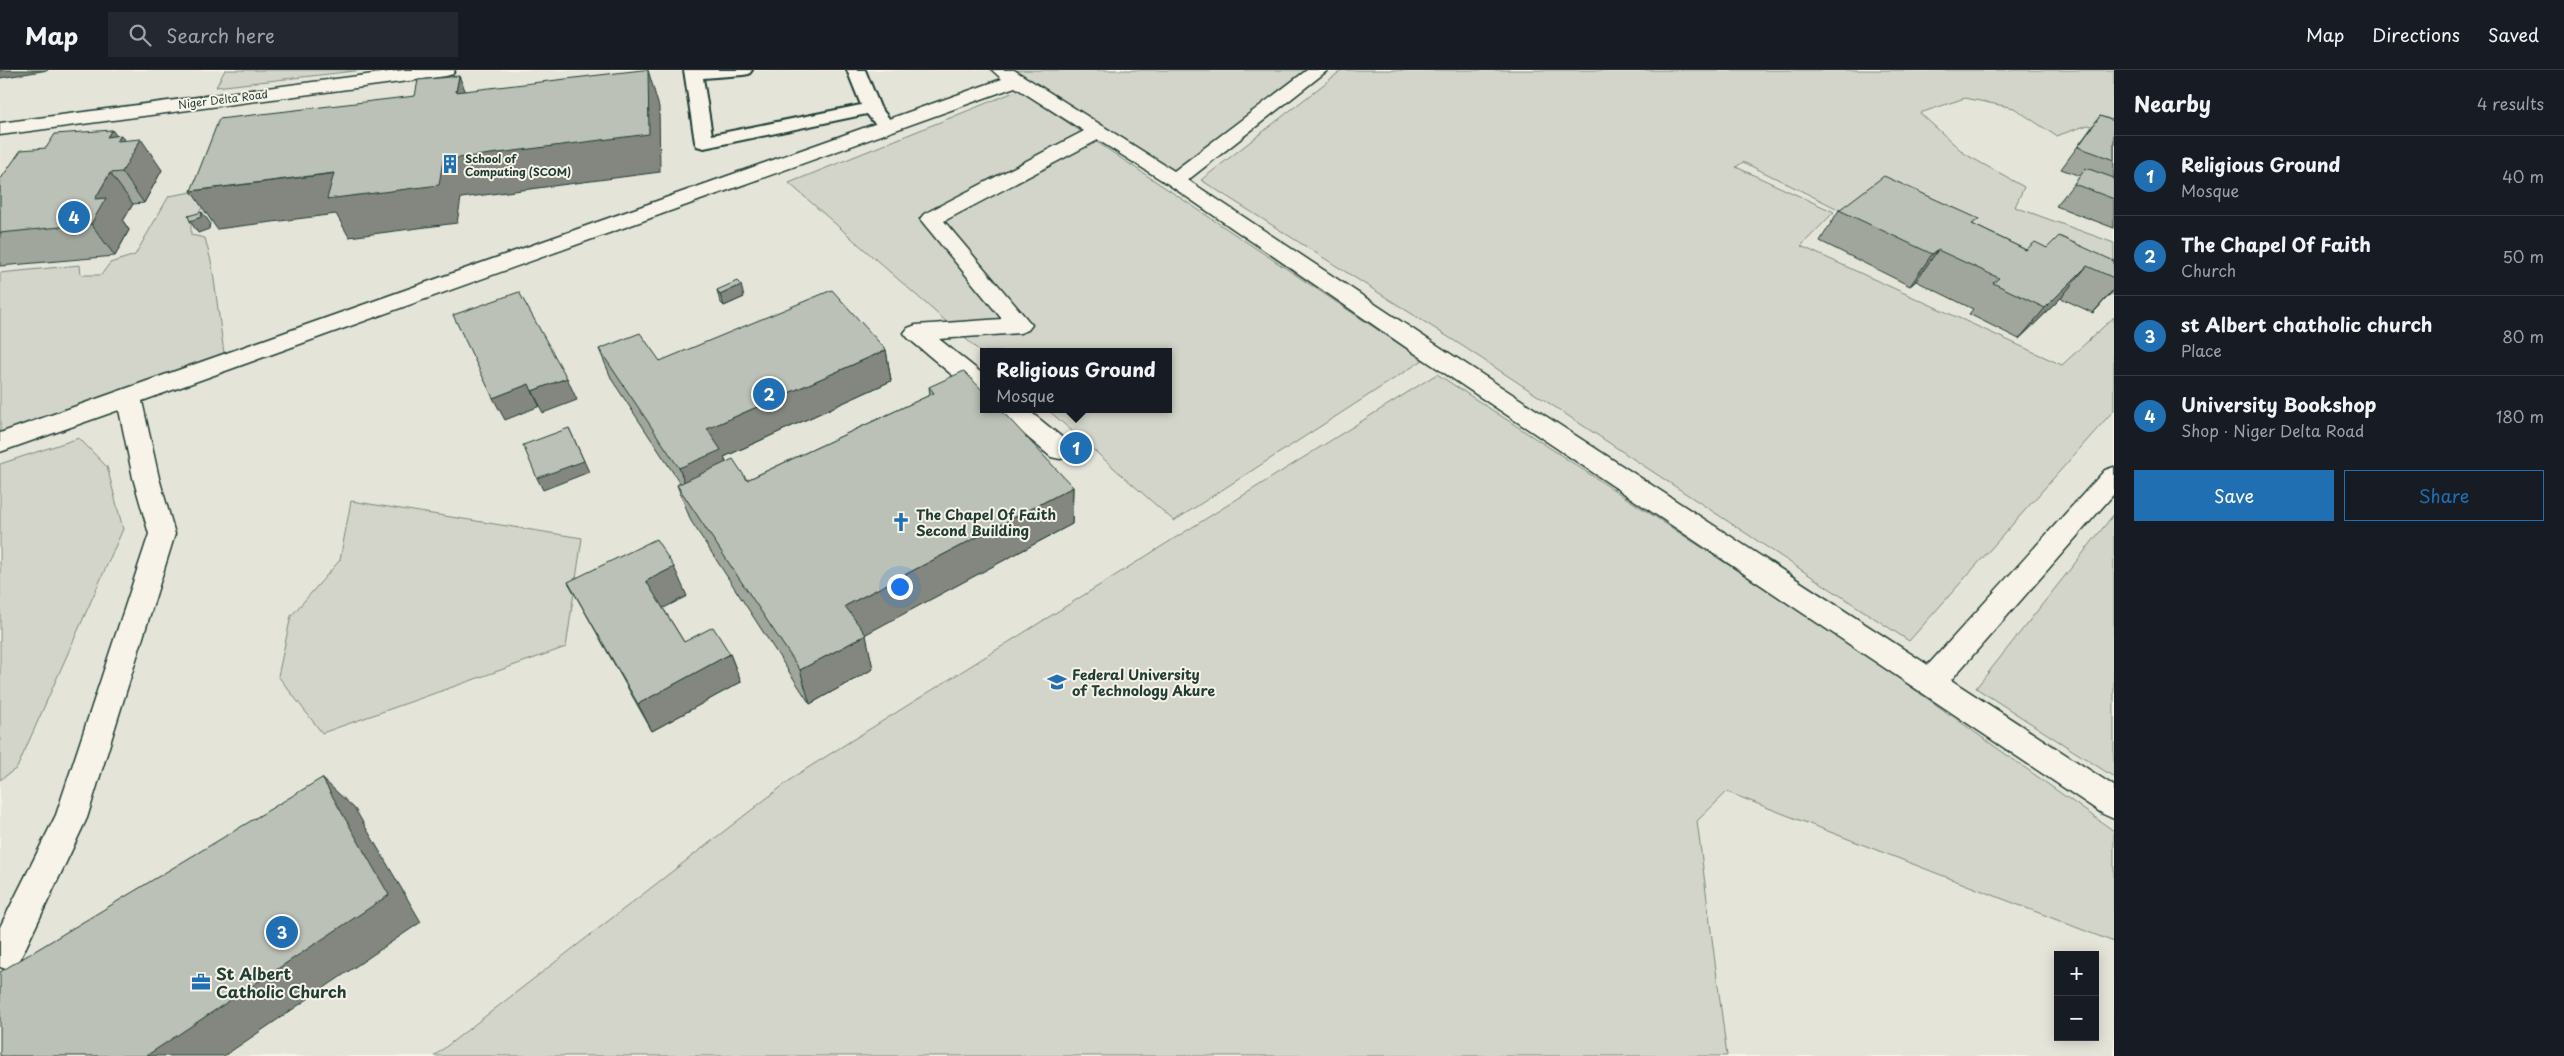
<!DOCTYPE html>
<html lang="en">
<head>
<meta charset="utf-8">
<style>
	body { margin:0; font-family:"Playpen Sans",sans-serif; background:#242831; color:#f1f3f6 }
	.controls { position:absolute; right:15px; bottom:15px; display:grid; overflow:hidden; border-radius:0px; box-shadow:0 2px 12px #0003 }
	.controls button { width:45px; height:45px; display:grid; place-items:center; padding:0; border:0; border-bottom:1px solid #363941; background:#171b24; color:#f1f3f6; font:25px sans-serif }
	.you { position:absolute; left:899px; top:516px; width:18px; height:18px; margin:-12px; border:4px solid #fff; border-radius:50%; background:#1a73e8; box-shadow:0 0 0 8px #1a73e833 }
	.badge { display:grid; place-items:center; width:32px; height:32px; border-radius:50%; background:#1f6fb2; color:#fff; font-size:16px; font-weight:700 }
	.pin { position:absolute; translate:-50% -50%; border:2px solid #fff; box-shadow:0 1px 5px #0006 }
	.popup { position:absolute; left:980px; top:278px; width:192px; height:65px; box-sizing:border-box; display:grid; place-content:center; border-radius:0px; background:#171b24; filter:drop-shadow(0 1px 4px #0005); font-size:16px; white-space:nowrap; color:#9ea1a6 }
	.popup b { font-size:19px; color:#f1f3f6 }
	.popup::after { content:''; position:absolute; left:50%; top:100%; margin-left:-10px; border:10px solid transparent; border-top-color:#171b24 }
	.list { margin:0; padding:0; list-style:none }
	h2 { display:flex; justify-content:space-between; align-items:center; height:65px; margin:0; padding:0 20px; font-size:21px }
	h2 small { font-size:16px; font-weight:400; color:#9ea1a6 }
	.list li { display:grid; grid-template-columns:32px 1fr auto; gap:15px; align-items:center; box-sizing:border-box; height:80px; padding:0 20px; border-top:1px solid #363941 }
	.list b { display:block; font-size:19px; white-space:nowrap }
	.list p { margin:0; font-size:16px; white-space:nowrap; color:#9ea1a6 }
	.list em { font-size:16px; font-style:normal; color:#9ea1a6 }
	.actions { display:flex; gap:10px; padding:15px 20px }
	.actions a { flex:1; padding:11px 0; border:1px solid #1f6fb2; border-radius:0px; text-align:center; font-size:18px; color:#1f6fb2 }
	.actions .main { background:#1f6fb2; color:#fff }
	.icon { flex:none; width:28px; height:28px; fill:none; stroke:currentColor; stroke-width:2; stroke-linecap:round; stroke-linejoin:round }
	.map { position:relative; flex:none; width:2114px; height:986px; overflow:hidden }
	header { display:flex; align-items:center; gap:30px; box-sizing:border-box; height:70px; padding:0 25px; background:#171b24; border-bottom:1px solid #363941 }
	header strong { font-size:24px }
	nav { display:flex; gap:28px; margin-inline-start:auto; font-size:18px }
	.search { width:350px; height:45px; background:#242831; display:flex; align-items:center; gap:12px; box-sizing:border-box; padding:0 18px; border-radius:0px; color:#9ea1a6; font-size:19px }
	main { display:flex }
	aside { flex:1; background:#171b24 }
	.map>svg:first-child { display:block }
	.built { fill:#e5e4d9; fill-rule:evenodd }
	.green { fill:#d3d5ca; stroke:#79897f }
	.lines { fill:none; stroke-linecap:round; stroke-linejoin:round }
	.lane-casing { stroke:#1f3d34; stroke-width:4 }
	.street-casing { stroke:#1f3d34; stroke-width:3 }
	.lane { fill:#f7f3e8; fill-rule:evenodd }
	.street { fill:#f7f3e8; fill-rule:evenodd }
	.wall { fill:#a1a69d; stroke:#1f3d34 }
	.shaded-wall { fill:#83877f; stroke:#1f3d34 }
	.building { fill:#bbc1b6; stroke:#1f3d34 }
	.labels { text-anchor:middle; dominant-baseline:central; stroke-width:4; stroke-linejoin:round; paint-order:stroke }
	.far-street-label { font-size:11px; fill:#1f3d34; stroke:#f7f3e8 }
	.far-poi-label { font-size:11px; font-weight:bold; fill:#1f3d34; stroke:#f7f3e8; text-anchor:start }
	.poi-label { font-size:14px; font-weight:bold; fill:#1f3d34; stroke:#f7f3e8; text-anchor:start }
	.near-poi-label { font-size:16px; font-weight:bold; fill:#1f3d34; stroke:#f7f3e8; text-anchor:start }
</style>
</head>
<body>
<header>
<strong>Map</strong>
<div class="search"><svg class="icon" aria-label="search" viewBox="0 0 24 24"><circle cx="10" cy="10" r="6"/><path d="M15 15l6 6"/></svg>Search here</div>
<nav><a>Map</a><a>Directions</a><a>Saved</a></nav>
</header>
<main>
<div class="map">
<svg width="2114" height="986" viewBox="0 0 2114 986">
	<rect width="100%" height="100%" fill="#f7f3e8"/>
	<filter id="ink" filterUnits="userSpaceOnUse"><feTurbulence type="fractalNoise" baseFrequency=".02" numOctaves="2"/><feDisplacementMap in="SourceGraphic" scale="10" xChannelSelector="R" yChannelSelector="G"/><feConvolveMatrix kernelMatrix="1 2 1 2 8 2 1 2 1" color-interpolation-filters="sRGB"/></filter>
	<g filter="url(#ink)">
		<path class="built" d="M0,0h2114v986h-2114zM984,282h184v57h-184zM2058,885h37v82h-37z"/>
		<path class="green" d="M225,0h138l-147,17z
			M1006,0h313l-140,107z
			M1342,0h772v63l-26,-8 -32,11 -42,-28 -49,-10 -45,15 45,41 59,33 -9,20 99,36v52l-68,-33 -204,-51 -99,-49 -7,5 98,45 -33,34 261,119 52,-48v93l-205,231 -445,-294 -263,-167z
			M1019,20l404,270 -249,161 -127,-112h121v-57h-184l-1,2 -194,-171z
			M198,121l7,12 -14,22v10l14,3 7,27 12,88 -224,82v-162l80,-8 1,10h20l9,-12 25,-8 34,-59z
			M1437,304l429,281 248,176v111l-387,-150 -30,29 30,235h-1293l364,-282z
			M79,368l28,29 16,62 -106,239 -17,12v-316z
			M351,431l231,37 -16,109 -244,86 -44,-57 13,-60 49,-56z
			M2114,444v263l-138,-89z"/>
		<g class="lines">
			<g class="lane-casing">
				<path id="lane" d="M684,0h68l-3,4 -6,1 -40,3 9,57 149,-30 -14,-35h18l15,37 11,14 -2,4c-12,3 -15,-2 -22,-11l-163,34 -7,-2 -2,-4z"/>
			</g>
			<g class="street-casing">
				<path id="street" d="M404,0h51l-2,4 -7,2 -446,59v-12z
					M992,0h22l160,101 133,-101h21l-140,110 238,158 502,327 177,-195 9,-3v27l-163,186 163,106v33l-11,-5 -693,-464 -242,-166 -70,-44 -154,81 88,104 -4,5 -8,3 -81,6 45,36v21l-9,-2 -67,-56 -4,-5 4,-5 8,-3 86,-6 -82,-100 4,-5 160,-83 -69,-44 -873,314 17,77 16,56 -88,284 -69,146 -12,5 -6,-2v-40l56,-112 93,-281 -16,-56 -14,-68 -119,42v-19l1002,-354z
					M998,339h29l42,34 4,7 -4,7 -9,2 -9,-2 -50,-42z"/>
			</g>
			<use href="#lane" class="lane"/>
			<use href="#street" class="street"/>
		</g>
		<path class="wall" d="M2100,46l14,5v107l-58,-22 24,-30 -19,-7z
			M112,60l4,6 8,5 38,29 -18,33 -11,1 -10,17 6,9 -14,26 -115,10v-86l46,-32z
			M1839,140l135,15 52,25 21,-2 67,13v29l-21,23 -32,-15 -42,41 -50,-25 4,-5 -57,-28 -6,5 -90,-45z
			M717,220l27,7 -20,9 -4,-4z
			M599,279l61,12 226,-11 5,31 -167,76 2,6 21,17 183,-85 -1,-8 144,100 -1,37 -207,110 8,35 -63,35 -119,-183 -14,-36 3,-2 -68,-103z
			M568,512l119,14 -24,12 21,34 46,12 11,28 -89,49z"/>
		<path class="shaded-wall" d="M0,0h48l-48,8z
			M648,0l11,37 1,65 -199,26 -4,25 -108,14 -13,-23 -119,15 -26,-38 252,-31z
			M459,6l16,37 -19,-21z
			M112,60l7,9 2,-4 12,18 8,-14 21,31 -18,33 -22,-31 -15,-35z
			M110,103l23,31 -10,17 6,9 -14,26 -24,-32 4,-25z
			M202,142l8,11 -1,6 -11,4 -8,-12z
			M1938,180l-22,31 -6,5 22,-32z
			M2087,196l-26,32 -42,41 26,-31z
			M741,215l3,12 -20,9 -4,-11z
			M2114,219v1l-21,23z
			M886,280l5,31 -167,76 7,23 -40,19 -12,-31 28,-39z
			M567,308l10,22 -34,13 -11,-22z
			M529,314l11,22 -35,14 -12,-22z
			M569,358l20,44 -46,18 -6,-12z
			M1073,417l-1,37 -219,117 -8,-35z
			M674,497l13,29 -27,14 -14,-29z
			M866,565l7,34 -63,35 -10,-34z
			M730,584l11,28 -89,49 -14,-27z
			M322,708l33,31 66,113 -197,134h-78z"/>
		<path class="building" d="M642,0h6l1,64 -206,26 -4,25 -112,14 7,-26 -143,18 28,-72 196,-23 3,-16 41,-4 -3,16z
			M2100,46l14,5v39l-36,-13z
			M112,60l-5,7 14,-2 -4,6 24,-2 -19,33 -12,1 -15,26 11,-1 -15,26 -91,9v-53l21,-30 25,-2 9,-14z
			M2086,98l28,10v21l-40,-15z
			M1884,106l95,43 -7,5 54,26 9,-8 12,6 12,-12 55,25v17l-27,-12 -42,42 -52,-25 6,-5 -61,-28 -6,4 -93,-44z
			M202,142l-1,5 -11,4 -2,-5z
			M737,211l4,4 -21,10 -3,-5z
			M832,220l54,60 -179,79 14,21 -42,18 -80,-119 41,-16 20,28z
			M519,222l48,86 -35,13 -3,-7 -36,14 -40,-83z
			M964,301l20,21v17h16l73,78 -228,119 21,29 -66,35 -123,-185 56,-26 14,21 187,-87 -5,-6z
			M569,358l15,33 -47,17 -14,-33z
			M656,469l18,28 -28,14 38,61 29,-15 17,27 -92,50 -70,-122z
			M322,708l67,117 -243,161h-146v-84z"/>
	</g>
	<defs>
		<g id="building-bare" transform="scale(1.5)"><path d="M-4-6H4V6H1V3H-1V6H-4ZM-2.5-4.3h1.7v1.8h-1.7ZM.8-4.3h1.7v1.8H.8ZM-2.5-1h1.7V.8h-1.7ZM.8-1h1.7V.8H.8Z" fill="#1f6fb2" stroke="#f7f3e8" stroke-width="2.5" paint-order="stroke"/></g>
		<g id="church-bare" transform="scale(1.5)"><path d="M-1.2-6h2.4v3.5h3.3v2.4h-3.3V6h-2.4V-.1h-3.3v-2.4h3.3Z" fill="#1f6fb2" stroke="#f7f3e8" stroke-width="2.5" paint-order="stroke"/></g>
		<g id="university-bare" transform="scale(1.5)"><path d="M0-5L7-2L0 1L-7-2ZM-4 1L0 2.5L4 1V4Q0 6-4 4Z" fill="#1f6fb2" stroke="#f7f3e8" stroke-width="2.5" paint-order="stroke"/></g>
		<g id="office-bare" transform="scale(1.5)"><path d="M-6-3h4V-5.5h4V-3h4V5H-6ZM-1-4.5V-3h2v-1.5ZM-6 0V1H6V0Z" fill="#1f6fb2" stroke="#f7f3e8" stroke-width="2.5" paint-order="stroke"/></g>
	</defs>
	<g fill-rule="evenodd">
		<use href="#building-bare" x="450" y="94"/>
		<use href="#church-bare" x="901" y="452"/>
		<use href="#university-bare" x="1057" y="612"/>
		<use href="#office-bare" x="201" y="912"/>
	</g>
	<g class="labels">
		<g class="far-street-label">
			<text transform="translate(223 29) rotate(-7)">Niger Delta Road</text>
		</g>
		<g class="far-poi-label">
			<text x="465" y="88">School of<tspan x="465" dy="13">Computing (SCOM)</tspan></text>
		</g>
		<g class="poi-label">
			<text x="916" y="444">The Chapel Of Faith<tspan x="916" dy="16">Second Building</tspan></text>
			<text x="1072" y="604">Federal University<tspan x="1072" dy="16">of Technology Akure</tspan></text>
		</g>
		<g class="near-poi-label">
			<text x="216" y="903">St Albert<tspan x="216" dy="18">Catholic Church</tspan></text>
		</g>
	</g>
</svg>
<div class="controls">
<button>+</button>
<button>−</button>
</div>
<div class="you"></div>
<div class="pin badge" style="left:1076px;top:378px">1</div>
<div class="popup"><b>Religious Ground</b>Mosque</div>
<div class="pin badge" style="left:769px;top:324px">2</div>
<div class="pin badge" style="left:282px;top:862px">3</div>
<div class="pin badge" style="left:74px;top:147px">4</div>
</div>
<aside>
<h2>Nearby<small>4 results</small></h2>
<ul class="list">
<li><span class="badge">1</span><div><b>Religious Ground</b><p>Mosque</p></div><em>40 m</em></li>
<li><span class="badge">2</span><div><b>The Chapel Of Faith</b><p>Church</p></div><em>50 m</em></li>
<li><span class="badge">3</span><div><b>st Albert chatholic church</b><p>Place</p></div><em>80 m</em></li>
<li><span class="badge">4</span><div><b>University Bookshop</b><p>Shop · Niger Delta Road</p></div><em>180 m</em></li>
</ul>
<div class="actions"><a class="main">Save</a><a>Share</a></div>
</aside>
</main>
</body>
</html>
